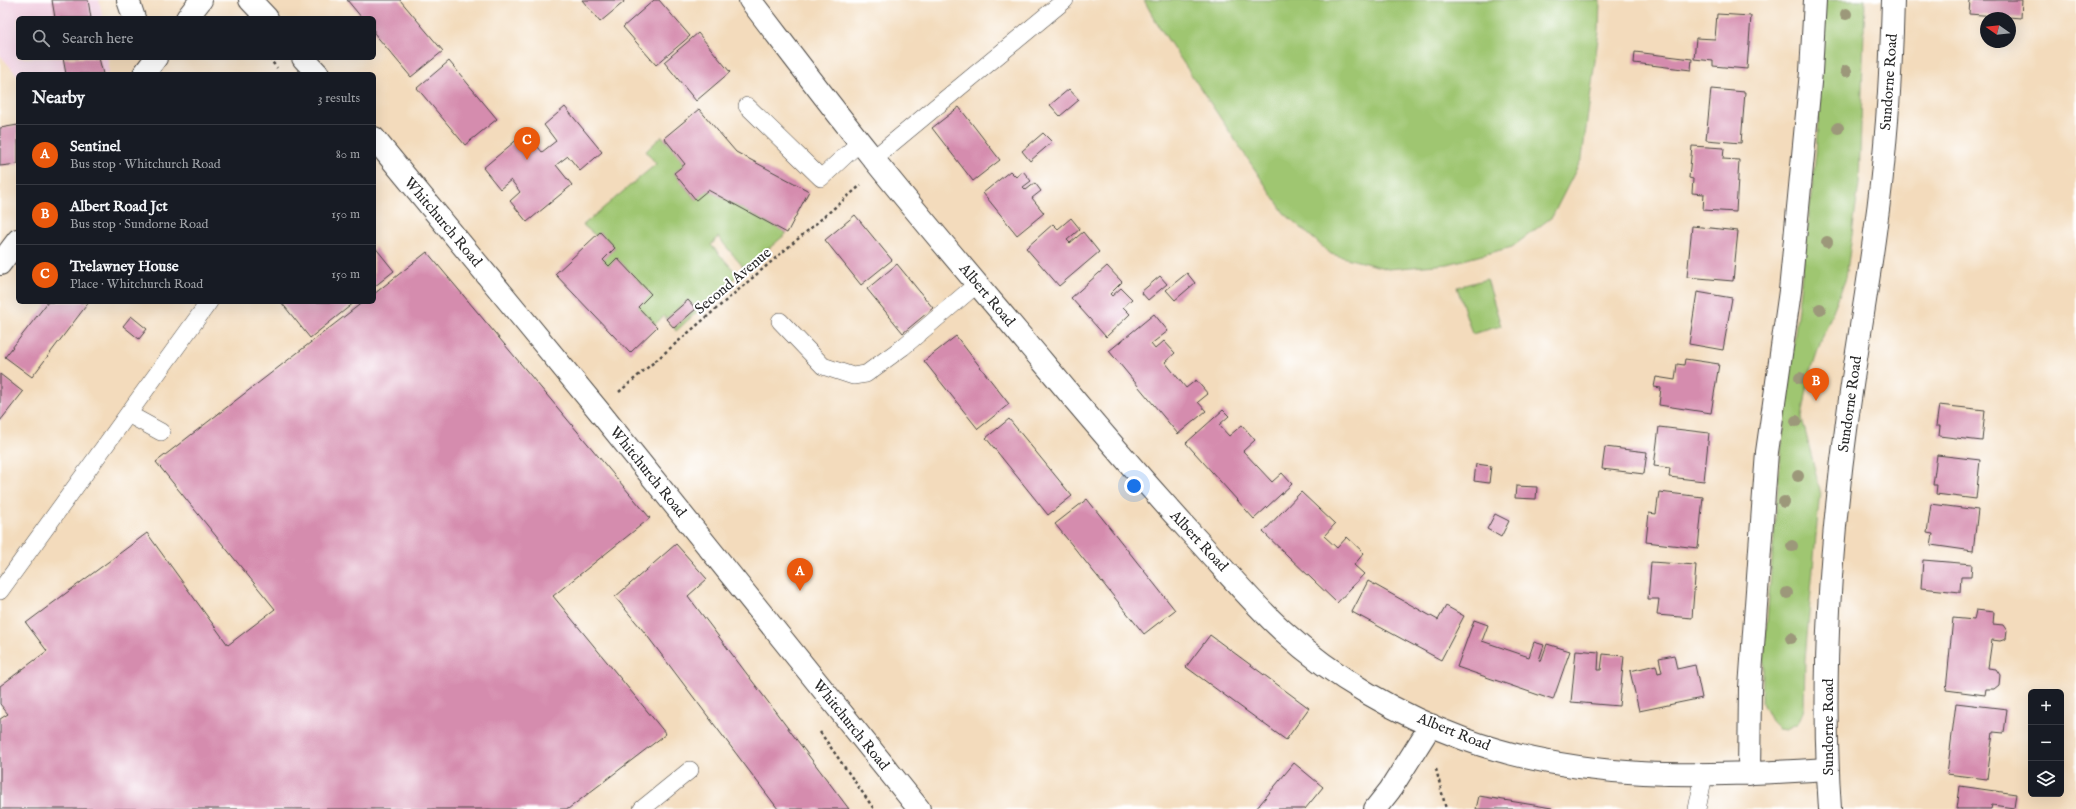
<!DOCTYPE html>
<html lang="en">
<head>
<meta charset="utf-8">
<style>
	body { margin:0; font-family:"IM FELL English",serif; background:#20242c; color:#f1f3f6 }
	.controls { position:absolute; right:12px; bottom:12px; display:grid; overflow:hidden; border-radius:6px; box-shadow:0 4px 16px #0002 }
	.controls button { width:36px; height:36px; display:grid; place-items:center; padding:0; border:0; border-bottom:1px solid #363941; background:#171b24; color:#f1f3f6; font:20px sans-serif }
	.compass { position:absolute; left:1980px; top:12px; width:36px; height:36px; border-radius:50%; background:#171b24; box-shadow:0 4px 16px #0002; rotate:284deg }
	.you { position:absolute; left:1134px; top:486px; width:14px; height:14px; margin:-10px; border:3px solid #fff; border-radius:50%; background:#1a73e8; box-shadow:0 0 0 6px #1a73e833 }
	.badge { display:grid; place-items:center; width:26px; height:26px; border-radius:50%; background:#ea580c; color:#fff; font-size:13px; font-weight:700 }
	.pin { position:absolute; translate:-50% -33px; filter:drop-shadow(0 1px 2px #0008) }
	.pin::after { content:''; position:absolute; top:21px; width:14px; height:12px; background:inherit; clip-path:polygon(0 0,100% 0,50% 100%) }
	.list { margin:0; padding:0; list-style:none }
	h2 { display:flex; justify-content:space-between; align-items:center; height:52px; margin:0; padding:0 16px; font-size:17px }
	h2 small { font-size:13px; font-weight:400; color:#9ea1a6 }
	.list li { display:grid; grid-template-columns:26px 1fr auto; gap:12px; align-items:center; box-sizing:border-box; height:60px; padding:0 16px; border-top:1px solid #363941 }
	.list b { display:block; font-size:15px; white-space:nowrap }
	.list p { margin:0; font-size:13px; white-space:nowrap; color:#9ea1a6 }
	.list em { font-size:13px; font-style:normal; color:#9ea1a6 }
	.icon { flex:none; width:22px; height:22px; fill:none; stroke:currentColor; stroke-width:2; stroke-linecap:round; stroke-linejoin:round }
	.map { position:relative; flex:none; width:2076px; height:809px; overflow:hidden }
	.search { position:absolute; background:#171b24; box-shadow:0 4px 16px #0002; left:16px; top:16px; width:360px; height:44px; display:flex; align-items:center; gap:10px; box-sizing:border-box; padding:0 14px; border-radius:6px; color:#9ea1a6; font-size:15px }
	.panel { position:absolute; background:#171b24; box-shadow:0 4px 16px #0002; left:16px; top:72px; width:360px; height:232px; border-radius:6px }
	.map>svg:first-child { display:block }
	.built { fill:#f2cfe1 }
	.green { fill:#9fc671; stroke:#65784e }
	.building { fill:#d58cae }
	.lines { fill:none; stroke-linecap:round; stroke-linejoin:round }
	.service-casing { stroke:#494541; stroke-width:18 }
	.minor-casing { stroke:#494541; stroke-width:24 }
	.secondary-casing { stroke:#494541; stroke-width:24 }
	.primary-casing { stroke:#494541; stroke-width:24 }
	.path { stroke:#494541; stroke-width:2.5; stroke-dasharray:3 3; stroke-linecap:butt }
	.service { stroke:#fff; stroke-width:17 }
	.minor { stroke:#fff; stroke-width:22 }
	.secondary { stroke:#fff; stroke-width:22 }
	.primary { stroke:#fff; stroke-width:22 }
	.tree { fill:#9c987a }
	.labels { text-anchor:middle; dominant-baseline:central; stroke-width:4; stroke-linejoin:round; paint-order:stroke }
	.street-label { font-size:15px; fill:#2b2b2b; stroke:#fff }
</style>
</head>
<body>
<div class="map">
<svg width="2076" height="809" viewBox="0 0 2076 809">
	<rect width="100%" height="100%" fill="#fff"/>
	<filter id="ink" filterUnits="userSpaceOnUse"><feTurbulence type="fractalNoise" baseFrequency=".025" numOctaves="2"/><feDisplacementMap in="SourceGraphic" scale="8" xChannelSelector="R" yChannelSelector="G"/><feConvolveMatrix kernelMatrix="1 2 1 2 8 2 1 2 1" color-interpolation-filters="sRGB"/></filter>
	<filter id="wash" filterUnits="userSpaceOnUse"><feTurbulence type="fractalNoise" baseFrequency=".012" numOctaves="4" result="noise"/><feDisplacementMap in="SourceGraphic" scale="16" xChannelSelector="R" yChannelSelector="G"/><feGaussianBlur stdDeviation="0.9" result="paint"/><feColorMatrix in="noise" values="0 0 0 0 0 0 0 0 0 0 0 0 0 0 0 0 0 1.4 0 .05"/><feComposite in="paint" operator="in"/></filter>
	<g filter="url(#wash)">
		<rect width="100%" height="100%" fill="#f3dbbc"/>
		<path class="built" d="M0,0h99l4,18h-85v40h91v16h-91v2l-18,-21z"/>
		<path class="green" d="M1144,0h456l-1,31 -17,127 -30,59 -40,30 -64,17 -60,5 -57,-15 -47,-41 -128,-191z
			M1825,0h40l-6,184 -13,94 -26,66 -11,33 -7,41 18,72 -15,169 -1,50 -6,14 -12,6 -8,-1 -7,-7 -9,-18 1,-34 17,-208 36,-308z
			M662,136l23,28 -11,9 22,27 12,-10 79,43 -42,36 -27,-32 -7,8 27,30 -62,56 -2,-3 22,-19 -8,-9 -22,19 -2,-3 -9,8 -17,-17 13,-13 -34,-36 -8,8 -6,-6 12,-12 -15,-16 -4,4 -13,-11 73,-61 -10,-13z
			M1487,279l14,47 -29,8 -15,-47z"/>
		<g id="blocks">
			<path class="building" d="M52,0h36l3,18h-36z
				M347,0h53l43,51 -32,26 -37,-44v-15h-12z
				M582,0h41l1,2 -24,20z
				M654,0h5l31,36 -34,29 -33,-38z
				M1970,0h52l-1,18 -52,-4z
				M1717,14l34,2 -4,53 -34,-3v-5l-19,-2 2,-21 19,1z
				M698,33l32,39 -34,29 -32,-39z
				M1635,52l57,7 -1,11 -57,-7z
				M63,58h36l4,16h-37z
				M449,61l48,58 -32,26 -48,-57z
				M1069,89l10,11 -19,16 -10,-11z
				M1711,89l34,3 -4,51 -35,-3z
				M565,107l37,45 -22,19 -12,-15 -12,9 16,20 -45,37 -17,-21 10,-9 -9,-12 -11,9 -17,-21 43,-36 16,20 14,-11 -12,-16z
				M959,107l41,53 -27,21 -41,-53z
				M699,109l37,43 73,39 -22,42 -79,-43 -12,10 -22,-27 11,-9 -21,-26z
				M18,125v39l-18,2v-38z
				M1043,133l9,9 -22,19 -8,-10z
				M1692,146l32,2 -1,11 16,1 -3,52 -33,-2 1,-16 -12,-1 1,-14 -4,-1z
				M1010,171l6,6 7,-6 8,10 -8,6 3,3 9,-7 6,8 -9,7 12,15 -27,22 -34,-42z
				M855,215l37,45 -31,25 -36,-45z
				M1071,218l9,11 -13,11 3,3 13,-11 16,20 -40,34 -33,-38 27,-24 5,5z
				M1692,226l46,5 -5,50 -46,-4z
				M600,232l15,16 -12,12 6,6 8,-8 34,36 -13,13 19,20 -27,26 -75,-79z
				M374,246l20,25 -20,16z
				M427,252l223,266 -97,78 113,138 -98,75h-568v-90l8,-5 -8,-10v-18l47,-35 -21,-28 121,-90 81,112 47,-36 -119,-147 207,-160h11v-8z
				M897,264l36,44 -30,25 -36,-44z
				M1107,266l15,16 -12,12 2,2 9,-8 11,11 -9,8 7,7 -24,23 -35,-39z
				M1187,273l8,10 -20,17 -9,-10z
				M1160,276l7,8 -19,16 -7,-8z
				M1697,292l35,6 -9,52 -34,-6z
				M688,300l8,9 -22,19 -8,-9z
				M48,302h41l-57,75 -27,-20z
				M281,302h74l-45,36z
				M1154,314l14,17 -17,13 4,5 9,-8 11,12 -10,9 21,26 10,-8 12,14 -10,8 8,9 -28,23 -69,-83z
				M131,316l16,13 -8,10 -16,-13z
				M956,336l53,68 -31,25 -54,-68z
				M1685,359l34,5 -8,49 -52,-8 2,-17 -7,-1 2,-10 19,3 2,-16 7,1z
				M0,374l23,18 -23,29z
				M1939,405l46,5 -3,31 -43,-5 1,-10h-4z
				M1223,410l6,6 -10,9 10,11 13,-11 13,15 -12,11 29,31 10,-9 10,11 -38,35 -68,-76z
				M1009,419l63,77 -24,19 -62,-77z
				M1659,427l50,6 -5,48 -35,-4 1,-9 -16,-2z
				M1605,447l42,5 -3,22 -42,-5z
				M1937,455l43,5 -4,39 -40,-5 1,-9h-4z
				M1476,464l15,2 -2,17 -15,-2z
				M1516,486l21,1 -1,12 -21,-1z
				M1301,492l34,32 -11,12 13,12 10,-11 17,16 -10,12 10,9 -27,29 -74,-71z
				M1659,492l44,5 -5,51 -52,-6 3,-29 7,1z
				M1087,499l88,111 -31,24 -89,-110z
				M1931,504l47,6 -5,41 -42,-6 2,-11 -6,-1z
				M1495,514l14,7 -8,16 -14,-8z
				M676,544l31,35 -19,17 161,213h-71l-133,-176 -30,-36z
				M1923,560l49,4 -1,13h-10l-1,15 -39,-4z
				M1651,562l45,3 -4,53 -35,-3 2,-16h-11z
				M1368,581l70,39 8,-14 18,10 -23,44 -89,-48z
				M1976,610l18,2 -1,12 10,1 4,6 -1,8 -6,2 -8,-1 -4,28 8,1 4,6 -1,10 -5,4h-8l-1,6 -39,-5 7,-72 21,2z
				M1474,620l14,5 -6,16 47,16 5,-15 10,3 -5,15 2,1 6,-17 23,7 -17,49 -96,-33z
				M1210,635l99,73 -23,32 -100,-73z
				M1576,650l23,2 -1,18h3l2,-16 21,2 -5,50 -48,-4z
				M1674,655l3,14 18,-4 7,33 -63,13 -9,-40 26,-6 2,8 4,-1 -3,-14z
				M1956,703l51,6 -3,24 -11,-1 -6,47 -40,-5z
				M1294,763l29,24 -18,22h-49z
				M1960,786l56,8 -2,14 -22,-3 -1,4h-34z
				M1479,796l73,12v1h-76z"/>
		</g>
	</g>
	<g filter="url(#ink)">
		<use href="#blocks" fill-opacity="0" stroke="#494541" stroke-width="1"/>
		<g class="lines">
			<g class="service-casing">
				<path id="service" d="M747,106l74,72 39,-36
					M873,159l192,-159
					M780,321l43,45 30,10 13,-2 37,-27 74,-63
					M128,414l33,18
					M0,591l209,-289
					M642,809l48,-39
					M1697,809l7,-34"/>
			</g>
			<g class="minor-casing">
				<path id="minor" d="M128,0l6,18
					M750,0c40,52 80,105 121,156 56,70 115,138 172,206 48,58 97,115 148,171 30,32 59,68 92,98 51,47 116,84 181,108 117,43 241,38 363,30
					M187,18l14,-18
					M144,74l12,-16
					M0,264l18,-24
					M1749,774l1,-86 17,-236 23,-161 21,-219 4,-72
					M1375,809l15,-19 41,-65"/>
			</g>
			<g class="secondary-casing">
				<path id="secondary" d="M1830,809c-9,-131 0,-265 18,-395 8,-61 19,-121 27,-182 11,-77 16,-154 18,-232"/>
			</g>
			<g class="primary-casing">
				<path id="primary" d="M250,0l17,18
					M303,58l15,16
					M374,138l224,272 321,399"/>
			</g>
			<path class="path" d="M269,58l8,10
				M619,392l242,-207
				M820,732l54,77
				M1436,769l10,40"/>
			<use href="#service" class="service"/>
			<use href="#minor" class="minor"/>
			<use href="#secondary" class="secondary"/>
			<use href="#primary" class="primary"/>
		</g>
		<g class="tree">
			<circle cx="1846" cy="14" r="6"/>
			<circle cx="1846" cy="71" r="6"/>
			<circle cx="1838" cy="128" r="6"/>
			<circle cx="1827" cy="242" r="6"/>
			<circle cx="1820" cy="309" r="6"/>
			<circle cx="1800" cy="378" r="6"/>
			<circle cx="1796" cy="421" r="6"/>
			<circle cx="1798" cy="476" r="6"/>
			<circle cx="1784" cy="502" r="6"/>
			<circle cx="1792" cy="546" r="6"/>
			<circle cx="1787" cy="593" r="6"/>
			<circle cx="1791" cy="638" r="6"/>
		</g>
	</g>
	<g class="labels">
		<g class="street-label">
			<text transform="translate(1889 82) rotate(-86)">Sundorne Road</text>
			<text transform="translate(443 222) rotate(50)">Whitchurch Road</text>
			<text transform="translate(733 281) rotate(-40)">Second Avenue</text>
			<text transform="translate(987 295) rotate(50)">Albert Road</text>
			<text transform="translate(1850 404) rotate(-82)">Sundorne Road</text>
			<text transform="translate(648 472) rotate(51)">Whitchurch Road</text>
			<text transform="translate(1199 541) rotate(47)">Albert Road</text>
			<text transform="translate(851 725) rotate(51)">Whitchurch Road</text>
			<text transform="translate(1828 727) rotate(-90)">Sundorne Road</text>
			<text transform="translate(1454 732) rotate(22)">Albert Road</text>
		</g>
	</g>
</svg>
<div class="controls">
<button>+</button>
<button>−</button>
<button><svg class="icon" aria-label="layers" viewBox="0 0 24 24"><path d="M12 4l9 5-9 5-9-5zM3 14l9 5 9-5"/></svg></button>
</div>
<svg class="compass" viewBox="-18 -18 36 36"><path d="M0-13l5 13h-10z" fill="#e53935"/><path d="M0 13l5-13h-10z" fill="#9ea1a6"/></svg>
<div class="you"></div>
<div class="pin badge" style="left:800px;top:591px">A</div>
<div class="pin badge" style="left:1816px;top:401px">B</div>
<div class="pin badge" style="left:527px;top:160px">C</div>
<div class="search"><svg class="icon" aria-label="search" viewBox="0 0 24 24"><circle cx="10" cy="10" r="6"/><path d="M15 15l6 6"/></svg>Search here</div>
<section class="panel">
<h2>Nearby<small>3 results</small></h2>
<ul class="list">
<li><span class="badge">A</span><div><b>Sentinel</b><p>Bus stop · Whitchurch Road</p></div><em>80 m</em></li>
<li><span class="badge">B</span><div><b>Albert Road Jct</b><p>Bus stop · Sundorne Road</p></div><em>150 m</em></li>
<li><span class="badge">C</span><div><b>Trelawney House</b><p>Place · Whitchurch Road</p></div><em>150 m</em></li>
</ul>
</section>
</div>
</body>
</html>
